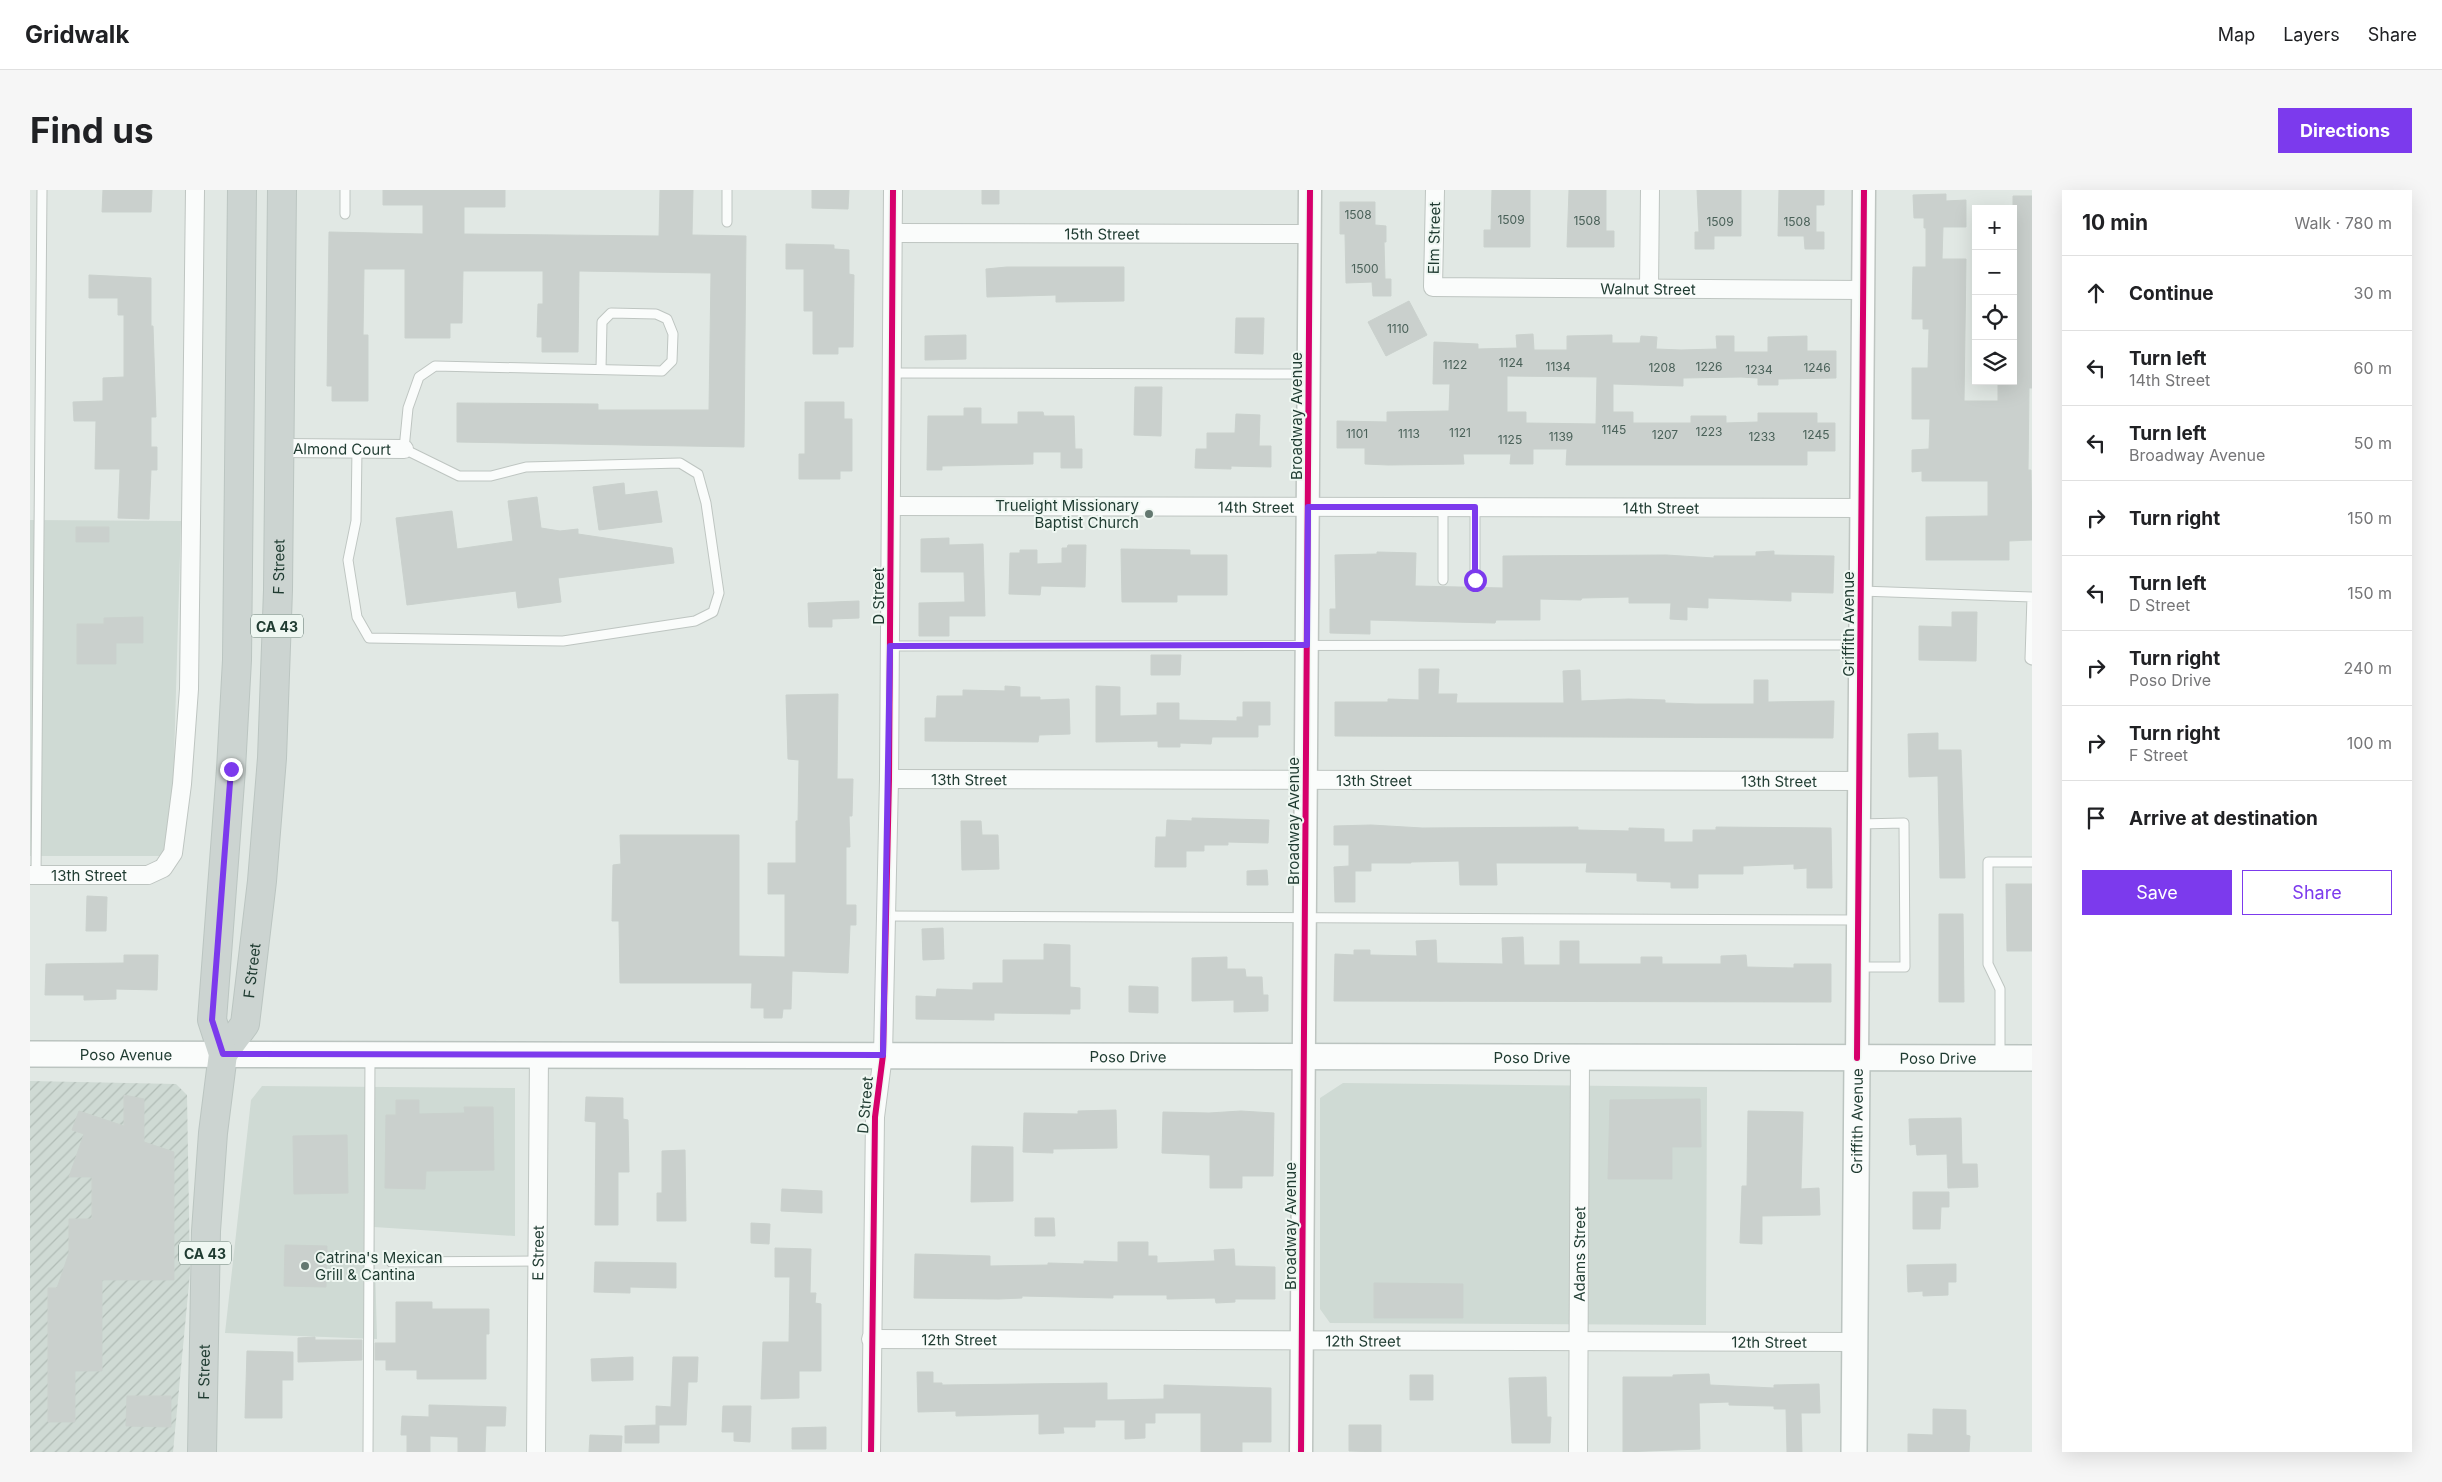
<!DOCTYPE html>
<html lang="en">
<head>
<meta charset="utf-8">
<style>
	body { margin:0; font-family:Inter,sans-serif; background:#f6f6f6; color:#202124 }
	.controls { position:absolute; right:15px; top:15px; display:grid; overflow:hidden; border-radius:0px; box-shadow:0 5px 20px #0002 }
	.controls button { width:45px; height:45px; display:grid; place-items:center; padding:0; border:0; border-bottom:1px solid #e0e0e0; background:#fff; color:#202124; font:25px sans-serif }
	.stop { position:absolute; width:15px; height:15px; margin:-11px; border:4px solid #7c3aed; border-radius:50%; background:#fff }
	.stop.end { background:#7c3aed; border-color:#fff; box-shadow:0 1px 5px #0008 }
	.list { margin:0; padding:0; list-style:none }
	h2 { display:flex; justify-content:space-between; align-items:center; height:65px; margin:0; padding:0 20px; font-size:21px }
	h2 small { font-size:16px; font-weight:400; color:#757577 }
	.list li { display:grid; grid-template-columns:32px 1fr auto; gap:15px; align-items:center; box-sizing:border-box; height:75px; padding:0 20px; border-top:1px solid #e0e0e0 }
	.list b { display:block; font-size:19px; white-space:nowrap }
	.list p { margin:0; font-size:16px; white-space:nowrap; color:#757577 }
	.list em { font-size:16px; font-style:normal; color:#757577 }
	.actions { display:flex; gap:10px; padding:15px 20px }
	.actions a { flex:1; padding:11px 0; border:1px solid #7c3aed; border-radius:0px; text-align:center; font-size:18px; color:#7c3aed }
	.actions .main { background:#7c3aed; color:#fff }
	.icon { flex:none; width:28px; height:28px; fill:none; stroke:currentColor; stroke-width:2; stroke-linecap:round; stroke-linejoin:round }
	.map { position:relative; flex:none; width:2002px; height:1262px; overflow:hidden; border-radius:0px }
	header { display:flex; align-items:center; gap:30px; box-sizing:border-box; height:70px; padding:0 25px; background:#fff; border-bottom:1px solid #e0e0e0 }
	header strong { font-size:24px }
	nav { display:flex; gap:28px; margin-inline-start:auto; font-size:18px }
	.intro { display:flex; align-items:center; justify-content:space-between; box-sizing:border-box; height:120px; padding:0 30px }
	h1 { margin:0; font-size:35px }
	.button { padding:12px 22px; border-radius:0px; background:#7c3aed; color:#fff; font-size:18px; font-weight:700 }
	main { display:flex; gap:30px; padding:0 30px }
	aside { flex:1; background:#fff; border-radius:0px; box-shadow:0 5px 20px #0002 }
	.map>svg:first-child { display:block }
	.built { fill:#cfdad4 }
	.industrial { fill:url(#industrial-furrows) }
	.building { fill:#cad0cd; stroke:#cad1cd; fill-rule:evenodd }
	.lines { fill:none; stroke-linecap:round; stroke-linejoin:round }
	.service-casing { stroke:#bec5c1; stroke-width:11 }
	.minor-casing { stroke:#bec5c1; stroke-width:20 }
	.tertiary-casing { stroke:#bec5c1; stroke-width:25 }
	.secondary-casing { stroke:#bbc4c0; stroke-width:28 }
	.primary-casing { stroke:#bbc5c1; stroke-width:30 }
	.service { stroke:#fafcfb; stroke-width:9 }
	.minor { stroke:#fafcfb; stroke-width:18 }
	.tertiary { stroke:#fafcfb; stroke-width:22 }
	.secondary { stroke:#fafcfb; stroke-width:25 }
	.primary { stroke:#ccd4d1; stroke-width:28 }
	.cycleway-casing { stroke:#eff7f2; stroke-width:9 }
	.cycleway { stroke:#d6006c; stroke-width:6 }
	.route { stroke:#7c3aed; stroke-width:6 }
	.poi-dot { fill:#637870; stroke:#eff7f2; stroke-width:2 }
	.labels { text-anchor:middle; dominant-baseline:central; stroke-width:4; stroke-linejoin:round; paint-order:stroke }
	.number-label { font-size:12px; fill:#4a6159 }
	.shield { fill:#eff7f2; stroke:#5d736b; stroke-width:1 }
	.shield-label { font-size:14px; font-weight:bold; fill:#1f3b31 }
	.street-label { font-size:15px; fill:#1f3b31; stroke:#eff7f2 }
	.poi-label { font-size:15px; fill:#1f3b31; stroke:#eff7f2; text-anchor:end }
</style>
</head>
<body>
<header>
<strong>Gridwalk</strong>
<nav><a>Map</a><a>Layers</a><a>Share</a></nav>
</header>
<div class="intro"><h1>Find us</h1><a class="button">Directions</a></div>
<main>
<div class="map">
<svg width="2002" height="1262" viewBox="0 0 2002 1262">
	<defs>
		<pattern id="industrial-furrows" width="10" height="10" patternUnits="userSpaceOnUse" patternTransform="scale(1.25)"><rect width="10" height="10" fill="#cfdad4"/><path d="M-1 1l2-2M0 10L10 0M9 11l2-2" fill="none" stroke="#b1bcb6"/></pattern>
	</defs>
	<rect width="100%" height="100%" fill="#e1e8e4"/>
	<path class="built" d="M0,330l151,1 -9,306 -9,29h-133z
		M1313,893l364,4 -1,238 -376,-2 -10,-14v-211z
		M232,896l253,2v148l-141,-9 3,112 -152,-6 26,-233z"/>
	<path class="industrial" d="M0,891l146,3 11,11 3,178 -17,179h-143z"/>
	<path class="building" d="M73,0h49l-1,22h-49z
		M353,0h122v17h-41v27l195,2 1,-46h33l-1,45 54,1 -2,211 -287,-5v-39l141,1v6h111l2,-137 -132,-2 -1,81h-36v-15h-5l1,-33h5v-33h-80l-1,52h-12v15h-45v-69h-41l-1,66h5v66h-36v-15h-5l2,-154 94,2v-29h-40z
		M782,0h37l-1,19 -36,-1z
		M952,0h17v14h-17z
		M1462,0h38v57h-46v-17h7z
		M1539,0h37v41h8v16h-47z
		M1667,0h44v46h-27v13h-19v-17h4z
		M1749,0h45v15h-8v27h8v17h-19l-1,-13h-26z
		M1916,4v7l20,-1v27h-23l-1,32h24l-2,142h34v-20h15v-185h19v192h-3l-1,82h3l1,70 -23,1v19h-83v-43l62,-1v-35h-66v-10l-10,1v-22l17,-1 1,-30h-18v-51h16l1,-39h-6v-10h-11l1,-52h13v-39h-2v-10h-10l-1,-23z
		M1310,12h35v23l11,1v16h-2l1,37h6v17h-18l-1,-14 -26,1 -1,-49h-5z
		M756,54l48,1v4l15,1v24l5,1 -1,72h-15v7h-25v-43h-9v-42h-18z
		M977,77h117v34l-68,1v-7l-69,2 -1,-28z
		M59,85l62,3v48h2l3,91h-5v30h6v23h-6l-2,49 -31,-1 2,-49h-25l1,-48h-22l-1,-19 30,-1v-23l21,-1v-62h-6v-17h-29z
		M1379,111l18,34 -41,21 -18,-34z
		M1206,128h28l-1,36 -28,-1z
		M1503,144l1,16h33v-14l45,-1v8h28l1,-7 16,1 -1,12 25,1 36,-1 -1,-13h18v16h34v-15l39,-1v15h29v27l-58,1v6h-20v-7l-17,-1 -58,1v8l-70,-2v28h20v11h58v-7h35v7l32,-1v-9h59v10h18v28h-28v14h-241l1,-16h-34v15h-23l1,-10h-48l1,10 -76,1 -23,-1v-16h-28v-27l50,1v-10l62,-1 1,-27h-17l1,-42 44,2v5l39,-1 -1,-13zM1477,186l90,1 -1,47 -70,-1v-11h-19z
		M936,145v24l-41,1v-24z
		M1105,197h27l-1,49 -27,-1z
		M775,212h39v17h8v52h-12v8h-41v-25h6z
		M934,218h17v16h37v-12h25l1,4h30l1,33h7v19h-21v-16h-28v12l-91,2v4h-15l1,-54h36z
		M1206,224l24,1 -1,31h12v21l-40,-1v3l-36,-1 1,-19h11v-16h28z
		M594,293l1,12 32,-4 5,31 -63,8 -6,-43z
		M507,307l4,31 19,3 18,-2v5l94,14 2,15 -116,15 3,24 -43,6 -2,-17 -109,14 -11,-87 56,-7 5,38 56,-8 -5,-40z
		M46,337h33v15h-33z
		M919,348v7l34,-1 2,72h-36v20h-30v-33l46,-1 -1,-30h-43v-33z
		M1038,355h18l-1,42 -44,-1 -1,9 -31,-1 1,-41h10v-3h17v14l25,-1v-15h5z
		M1091,359l69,1v5h37v40h-50v7h-55z
		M1744,361v4l60,1 -1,37 -42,-1v9l-83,-3v10l-21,-1v13l-17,-1 1,-16h-42v-6l-47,1 -1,2 -41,-1v21h-44l-1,3 -125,-3v14l-40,-1v-24h6l-1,-54 42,-1v-2l39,1 -1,33 88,2v-32l163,-1 48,3v-2h42v-4z
		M829,411v17l-27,1v8h-23l-1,-24z
		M1922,422h25l-1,49 -57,-1v-34l33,1z
		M113,427v26h-27v21h-39v-40h27v-6z
		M1121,465h30l-1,20h-29z
		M1389,479h20l-1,25h19l-1,9h108l-1,-32 17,-1 1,31 47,-2 37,1v3l30,1h59v-24h14v22l66,-1 -1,37 -498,-2v-34h53v-3l31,1z
		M975,496l15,1v10h20v3l29,-1 1,35 -31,1 -1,7 -113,-1v-23h11l1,-22h26v-6l42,1z
		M1066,496l24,1v29l37,-1v-12h22v17l58,1v-4h6v-15h27v23h-12v12h-46l-1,7 -31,-1v4h-22v-6l-62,1z
		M808,504l-1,85h16l-1,37h-3l1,31h-4v58h10v20h-6l-2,48 -56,-2 -1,38h-8l-1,9h-18v-10h-13l1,-25h-132l-1,-62h-7l1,-56 8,-1 -1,-29h119v121l46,1v-63h-17v-31h28v-42h2l1,-61 -11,-1 -2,-64z
		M1908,543v17h23l4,128h-25l-2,-102 -29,1 -1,-43z
		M1162,628l77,2 -1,23 -40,-1v3h-24v6h-18v16h-31l1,-30h10l1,-17 25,1z
		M931,631h20l1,14h16l1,34 -37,1z
		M1341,635l51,3 156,-1v3l51,1v-3l35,1v13h29v-12h23v-3l115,1 1,60h-25v-20l-13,1v-5l-51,2v8h-45v14h-27v-6l-34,-1v-8l-51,-1 1,-9h-91l1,22h-37l-1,-24 -48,1v1h-40v8h-16v31h-20l-1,-35 15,-1v-21h-15v-19z
		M1237,680l1,15h-21v-14z
		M1976,694h26v67h-25z
		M57,706l20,1 -1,34h-20z
		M1909,724h24l1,88h-25z
		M913,738l1,31 -21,1 -1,-31z
		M1493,747l1,28h36v-24h19v23h62v-7h21v7h59v-8l25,-1 1,12 47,1v-4h37v38l-497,-1 1,-47 19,1v-5h16v5l47,1 -1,-15 20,-1 1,23 66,1 -1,-26z
		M1014,754l26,1v42l10,1v21h-10v5l-76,-1v7l-78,-1v-23l20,1 1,-8 36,1v-7h30v-23h41z
		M94,765h34l-1,35 -41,-1v10l-32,1v-5h-39l1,-31 78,-1z
		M1197,767v12h18l1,8h16l1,18h5v16l-34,1v-12l-42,1v-43z
		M1099,796l29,1v26l-29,-1z
		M94,905l20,4v43l30,10v128h-72v91h-27v51h-27v-134h9l12,-35v-34h23v-42h-23l15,-43 -12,-4 7,-19 45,15z
		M556,907l37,1v21l5,1 1,52h-11v53h-23l1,-103 -11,-1z
		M1670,909l1,48h-29v32h-64l2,-79z
		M366,910h23v14l46,-1 -1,-6h29l1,63 -68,1 -1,18 -40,-1 1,-73h10z
		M1086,920l1,38 -64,1v4l-30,-1 1,-39 54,1v-3z
		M1211,921l33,2 -1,63h-31v12h-32v-33l-48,-2 1,-41 46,1z
		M1718,921l55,1 -2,77 18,-1 1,27 -58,1v28l-22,-1 2,-57h5z
		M1931,928l1,46h15l1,23 -30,1 -1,-34 -30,1 -1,-11 -6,1 -1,-26z
		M317,945l1,58 -54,1 -1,-58z
		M942,956l41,1v54l-42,1z
		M655,960l1,71h-29v-28h5v-42z
		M752,999l40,2v22l-41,-2z
		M1883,1002h36v15h-8l-1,22h-27z
		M1005,1028h19l1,18h-20z
		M721,1033l19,1 -1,20 -18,-1z
		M1088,1052h30v14h9v7l58,-2 -1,-11 20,-1 1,17 40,1v32h-40v3l-19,1 -1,-5 -48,1v-4h-54v3l-91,-2v2l-23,1 -85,-1 1,-44 75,2v10l58,-1v-2l36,1v-3l34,1z
		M255,1055l42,1 -1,41 -42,-1z
		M745,1058l36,1 -1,44h6l-1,10 6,1v67h-22v27l-38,1 2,-57h26l1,-65h-15z
		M565,1072l81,1v25l-46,-1v6l-36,-1z
		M1926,1074v18h-8v13l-25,1v-5l-15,1 -1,-27z
		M1344,1093l89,1v34h-89z
		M366,1112h36v7h57v25h-3v45h-69v-9h-31v-10h-11v-17h21z
		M285,1147v3h47v20l-64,2v-24z
		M217,1161l46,1v28h-11v38h-37z
		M603,1167v23l-41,1 -1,-22z
		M643,1167h25l-1,25h-9l-2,43h-30v-19l15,1z
		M887,1182h16v11h9v2l165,-2v17l57,-1v-14l107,3v54h-29v10h-41v-39h-46v10h-10v15l-20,1v-19h-30v7h-32l1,6 -25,1v-20l-83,2v-5l-38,1z
		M1679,1184l1,11 64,3v-3l45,-1 1,29h-19l1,39h-15l-1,-43h-12v-3l-45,-1v-3l-30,1 1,46 -77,3v-75h50v-2z
		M1380,1185h23v25h-23z
		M1516,1187l1,40h4l-1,26h-38l-3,-65z
		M97,1206h44v31l-45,-1z
		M399,1215l77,2 -1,19h-19l-1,26h-27v-15l-28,-1v16h-23v-17h-6l1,-19 27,1z
		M693,1216h28l-1,36 -16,-1v-9h-12z
		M1903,1219l33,1v25l4,1 -1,16h-61v-18l25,1z
		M629,1235v18h-34v-17z
		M1319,1235h32v27l-32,-1z
		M796,1237v22h-34v-21z
		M560,1245l32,1 -1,16h-32z"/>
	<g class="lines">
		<g class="service-casing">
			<path id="service" d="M697,0v32
				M315,24v-24
				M862,183l417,1
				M327,259l-1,72 -8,39 9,57 12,21 194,3 132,-20 18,-9 6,-19 -13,-90 -8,-29 -18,-11 -154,4 -35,9h-32l-55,-27 4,-41 11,-31 16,-11 227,5 10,-10 1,-27 -6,-15 -11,-5 -45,-1 -9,9 -1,47
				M1413,317v73
				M1445,390v-73
				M1831,401l171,6
				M2002,407l-2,62 2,1
				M860,456l970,-1
				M6,685l6,-685
				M856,726l972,4
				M1828,777h47l-1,-144 -45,1
				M1970,868v-69l-12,-25v-102h44
				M361,1072l146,-1
				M338,1262l2,-395"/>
		</g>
		<g class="minor-casing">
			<g id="minor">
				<path id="s1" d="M1405,0l-2,97 430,3"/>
				<path id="s2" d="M863,43l417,1"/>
				<path d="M1619,98l1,-98"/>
				<path id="s3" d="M251,258l123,1"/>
				<path id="s4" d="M861,316l970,2"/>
				<path id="s5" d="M859,589l970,2"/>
				<path id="s6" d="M0,685h118l15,-7 10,-15 9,-69 7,-95 6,-499"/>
				<path id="s7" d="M841,1149l984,3"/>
				<path id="s8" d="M506,1262l3,-398"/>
				<path d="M841,1262l4,-335 8,-62 6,-276 4,-589"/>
				<path id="s9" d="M1548,1262l2,-395"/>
			</g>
		</g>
		<g class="tertiary-casing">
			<path id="tertiary" d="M1827,868l7,-868
				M1271,1262l9,-1262"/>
		</g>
		<g class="secondary-casing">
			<g id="secondary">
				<path id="s10" d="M0,864l2002,4"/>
				<path id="s11" d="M1824,1262l3,-394"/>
			</g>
		</g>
		<g class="primary-casing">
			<g id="primary">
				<path id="s12" d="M193,864l22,-30 17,-143 10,-123 6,-168 4,-400"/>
				<path id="s13" d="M172,1262l4,-221 7,-98 10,-79 -11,-34 19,-251 6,-109 5,-470"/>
			</g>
		</g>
		<use href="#service" class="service"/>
		<use href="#minor" class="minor"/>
		<use href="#tertiary" class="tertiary"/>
		<use href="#secondary" class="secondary"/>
		<use href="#primary" class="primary"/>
		<g class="cycleway-casing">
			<path id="cycleway" d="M1827,868l7,-868
				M841,1262l4,-335 8,-62 6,-276 4,-589
				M1271,1262l9,-1262"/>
		</g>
		<use href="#cycleway" class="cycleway"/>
	</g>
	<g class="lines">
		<path class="route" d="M201,579l-19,251 11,34 660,1 7,-409 417,-1 1,-138h167v73"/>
	</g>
	<g class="poi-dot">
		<circle cx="1119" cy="324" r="5"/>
		<circle cx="275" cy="1076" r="5"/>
	</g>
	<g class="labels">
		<g class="number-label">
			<text x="1328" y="24">1508</text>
			<text x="1481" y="29">1509</text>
			<text x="1557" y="30">1508</text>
			<text x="1690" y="31">1509</text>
			<text x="1767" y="31">1508</text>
			<text x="1335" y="78">1500</text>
			<text x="1368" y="138">1110</text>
			<text x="1481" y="172">1124</text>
			<text x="1425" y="174">1122</text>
			<text x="1528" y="176">1134</text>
			<text x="1679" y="176">1226</text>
			<text x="1632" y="177">1208</text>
			<text x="1787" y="177">1246</text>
			<text x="1729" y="179">1234</text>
			<text x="1584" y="239">1145</text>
			<text x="1679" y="241">1223</text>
			<text x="1430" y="242">1121</text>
			<text x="1327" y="243">1101</text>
			<text x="1379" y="243">1113</text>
			<text x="1635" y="244">1207</text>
			<text x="1786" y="244">1245</text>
			<text x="1531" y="246">1139</text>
			<text x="1732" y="246">1233</text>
			<text x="1480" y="249">1125</text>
		</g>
		<g class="shield">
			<rect x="221" y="424.5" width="52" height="23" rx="4"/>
			<rect x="149" y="1051.5" width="52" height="23" rx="4"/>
		</g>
		<g class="shield-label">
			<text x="247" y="436">CA 43</text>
			<text x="175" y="1063">CA 43</text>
		</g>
		<g class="street-label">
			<text stroke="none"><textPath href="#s2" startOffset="209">15th Street</textPath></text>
			<text transform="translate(1404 48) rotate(-89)">Elm Street</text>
			<text stroke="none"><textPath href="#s1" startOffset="312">Walnut Street</textPath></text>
			<text transform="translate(1266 226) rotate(-90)">Broadway Avenue</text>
			<text stroke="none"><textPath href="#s3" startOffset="61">Almond Court</textPath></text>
			<text stroke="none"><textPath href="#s4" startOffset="365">14th Street</textPath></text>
			<text stroke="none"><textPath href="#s4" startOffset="770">14th Street</textPath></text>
			<text stroke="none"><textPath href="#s12" startOffset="496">F Street</textPath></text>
			<text transform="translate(848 406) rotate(-90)">D Street</text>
			<text transform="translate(1818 434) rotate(-90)">Griffith Avenue</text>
			<text stroke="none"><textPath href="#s5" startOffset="80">13th Street</textPath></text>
			<text stroke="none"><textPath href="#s5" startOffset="485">13th Street</textPath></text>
			<text stroke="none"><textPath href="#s5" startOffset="890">13th Street</textPath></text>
			<text transform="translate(1263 631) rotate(-90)">Broadway Avenue</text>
			<text stroke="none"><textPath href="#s6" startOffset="59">13th Street</textPath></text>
			<text stroke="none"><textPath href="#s12" startOffset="91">F Street</textPath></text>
			<text stroke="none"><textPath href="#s10" startOffset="96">Poso Avenue</textPath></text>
			<text stroke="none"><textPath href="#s10" startOffset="1098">Poso Drive</textPath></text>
			<text stroke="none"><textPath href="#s10" startOffset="1502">Poso Drive</textPath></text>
			<text stroke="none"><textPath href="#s10" startOffset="1908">Poso Drive</textPath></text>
			<text transform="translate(835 915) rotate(-85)">D Street</text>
			<text stroke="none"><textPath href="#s11" startOffset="331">Griffith Avenue</textPath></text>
			<text transform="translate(1260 1036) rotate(-90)">Broadway Avenue</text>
			<text stroke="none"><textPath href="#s8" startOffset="199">E Street</textPath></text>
			<text stroke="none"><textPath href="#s9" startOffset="198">Adams Street</textPath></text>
			<text stroke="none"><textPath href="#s7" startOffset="88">12th Street</textPath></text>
			<text stroke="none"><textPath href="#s7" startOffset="492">12th Street</textPath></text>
			<text stroke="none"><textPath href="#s7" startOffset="898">12th Street</textPath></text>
			<text stroke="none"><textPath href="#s13" startOffset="80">F Street</textPath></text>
		</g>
		<g class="poi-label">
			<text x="1109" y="315">Truelight Missionary<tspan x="1109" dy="17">Baptist Church</tspan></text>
			<text x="285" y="1067" text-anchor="start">Catrina's Mexican<tspan x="285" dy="17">Grill &amp; Cantina</tspan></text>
		</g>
	</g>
</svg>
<div class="controls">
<button>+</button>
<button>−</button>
<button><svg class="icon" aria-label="locate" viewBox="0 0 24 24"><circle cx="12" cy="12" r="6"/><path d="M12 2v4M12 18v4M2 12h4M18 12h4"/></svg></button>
<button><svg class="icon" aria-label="layers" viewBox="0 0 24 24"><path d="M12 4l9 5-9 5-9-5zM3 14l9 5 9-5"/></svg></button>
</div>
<div class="stop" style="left:1445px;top:390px"></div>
<div class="stop end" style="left:201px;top:579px"></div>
</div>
<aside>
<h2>10 min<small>Walk · 780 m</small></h2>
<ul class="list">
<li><svg class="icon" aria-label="ahead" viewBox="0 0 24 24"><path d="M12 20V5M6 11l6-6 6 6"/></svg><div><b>Continue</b></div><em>30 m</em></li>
<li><svg class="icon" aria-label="left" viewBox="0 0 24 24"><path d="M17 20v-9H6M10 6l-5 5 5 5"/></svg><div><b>Turn left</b><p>14th Street</p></div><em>60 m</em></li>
<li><svg class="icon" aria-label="left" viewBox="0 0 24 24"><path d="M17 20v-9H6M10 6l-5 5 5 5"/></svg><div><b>Turn left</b><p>Broadway Avenue</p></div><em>50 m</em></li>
<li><svg class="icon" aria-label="right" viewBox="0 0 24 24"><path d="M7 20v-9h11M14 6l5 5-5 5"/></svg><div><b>Turn right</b></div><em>150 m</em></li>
<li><svg class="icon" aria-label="left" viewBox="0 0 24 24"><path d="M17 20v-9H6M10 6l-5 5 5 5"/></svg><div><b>Turn left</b><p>D Street</p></div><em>150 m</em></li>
<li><svg class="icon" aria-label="right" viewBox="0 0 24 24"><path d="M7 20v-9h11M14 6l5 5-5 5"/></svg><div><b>Turn right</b><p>Poso Drive</p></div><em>240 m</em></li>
<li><svg class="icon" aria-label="right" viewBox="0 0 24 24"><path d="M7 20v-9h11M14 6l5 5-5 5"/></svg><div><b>Turn right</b><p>F Street</p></div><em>100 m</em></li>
<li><svg class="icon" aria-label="arrive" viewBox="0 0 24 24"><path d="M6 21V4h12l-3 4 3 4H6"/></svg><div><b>Arrive at destination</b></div></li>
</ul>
<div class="actions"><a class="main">Save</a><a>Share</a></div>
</aside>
</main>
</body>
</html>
